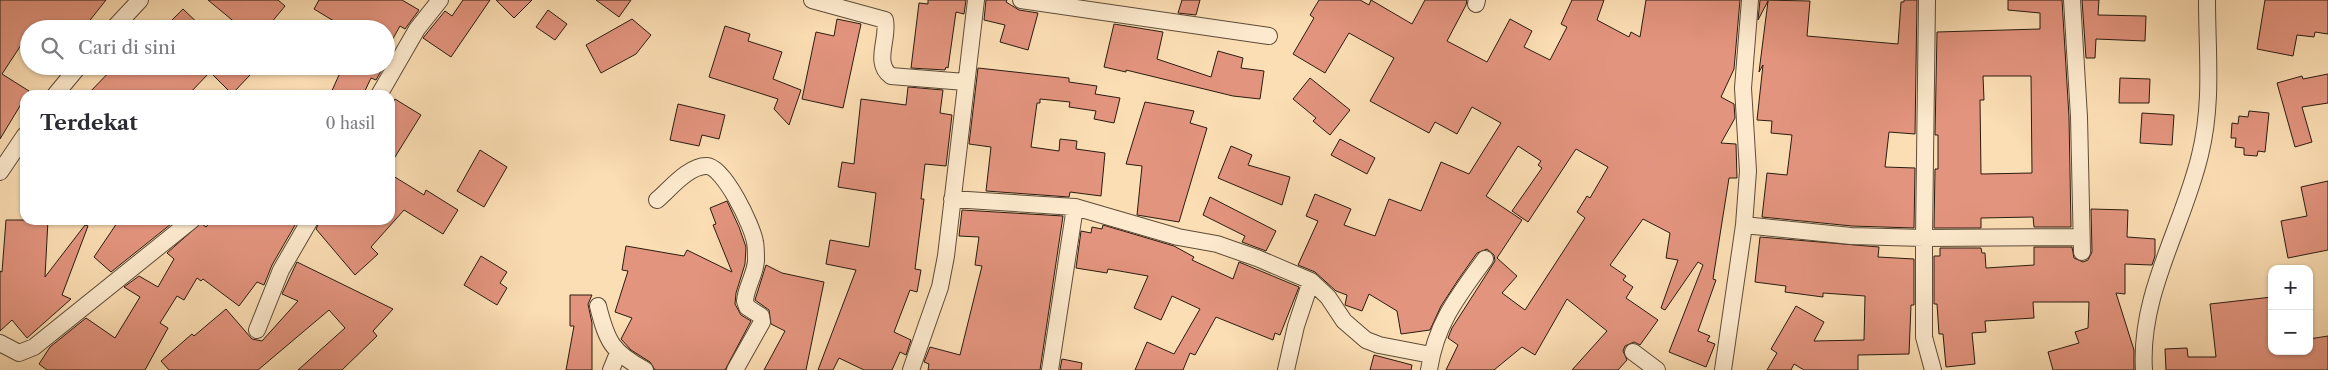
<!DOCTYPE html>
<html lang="id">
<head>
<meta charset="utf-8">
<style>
	body { margin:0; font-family:"Libre Caslon Text",serif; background:#f2f2f3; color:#2b2b33 }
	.controls { position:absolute; right:15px; bottom:15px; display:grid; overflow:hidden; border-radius:10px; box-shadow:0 1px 4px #0004 }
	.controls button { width:45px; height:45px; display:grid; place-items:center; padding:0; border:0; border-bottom:1px solid #e1e1e2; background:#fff; color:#2b2b33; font:25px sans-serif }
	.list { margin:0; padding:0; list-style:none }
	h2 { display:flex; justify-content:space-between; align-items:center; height:65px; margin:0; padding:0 20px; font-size:21px }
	h2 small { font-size:16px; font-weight:400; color:#7c7c81 }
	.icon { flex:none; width:28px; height:28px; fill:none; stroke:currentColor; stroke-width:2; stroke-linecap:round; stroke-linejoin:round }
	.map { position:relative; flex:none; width:2328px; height:370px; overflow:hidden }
	.search { position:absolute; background:#fff; box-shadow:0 1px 4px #0004; left:20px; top:20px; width:375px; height:55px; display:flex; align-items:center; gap:12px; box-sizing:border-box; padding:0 18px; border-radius:28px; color:#7c7c81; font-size:19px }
	.panel { position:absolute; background:#fff; box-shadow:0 1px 4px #0004; left:20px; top:90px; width:375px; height:135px; border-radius:15px }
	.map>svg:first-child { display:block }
	.building { fill:#e3947e; stroke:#291c0f; fill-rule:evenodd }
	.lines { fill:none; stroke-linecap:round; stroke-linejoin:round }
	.minor-casing { stroke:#5e4c38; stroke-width:18 }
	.minor { stroke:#fdeace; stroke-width:16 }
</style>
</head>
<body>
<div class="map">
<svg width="2328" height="370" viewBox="0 0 2328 370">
	<rect width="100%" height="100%" fill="#fcdeb4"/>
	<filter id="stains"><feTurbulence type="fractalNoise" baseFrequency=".004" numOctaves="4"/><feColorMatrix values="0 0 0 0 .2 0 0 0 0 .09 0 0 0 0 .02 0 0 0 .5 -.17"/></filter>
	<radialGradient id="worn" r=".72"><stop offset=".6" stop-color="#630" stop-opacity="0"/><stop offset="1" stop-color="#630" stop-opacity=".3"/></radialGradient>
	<path class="building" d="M0,0h106l-23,29h-54v17l-6,-4 -21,32 27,17 -29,48z
		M208,0h70l7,6 -19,23h-23z
		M319,0h83l17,10 -14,19 -5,-3 -14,25v-22h-39l-33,-20z
		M463,0h27l-39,57 -28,-19 22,-27 7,5z
		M496,0h36l-18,18z
		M596,0h35l-12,17z
		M928,0h38l-2,14 -8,-2 -8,56 -2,-1 -1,3 -34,-2 8,-65 9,1z
		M986,0h21l-1,2 13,8 19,3 -10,37 -28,-8 5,-17 -21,-5z
		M1182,0h18l-4,15 -18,-2z
		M1319,0h41l9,5 2,-5 41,24 13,-24h42l-1,5 -19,36 40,21 23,-43 22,12 -8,16 26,13 17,-33 -6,-3 11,-24h32l-7,20 32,17 2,-5 9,5 6,-37h94l-6,69 -13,28 13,7 1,14 -14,25 15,1 1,34h-8l-16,101 3,1 -18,51 12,5 -3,5 8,3 -9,23 -37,-15 34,-87 -5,-3 -33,48 -4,-2 17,-48 -12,-2 4,-25 -27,-14 -33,46 16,11 -3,4 10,7 -7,11 32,22 -18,25 -6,-3 -9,4 -2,5 4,9 -9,10h-46l35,-39 -40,-32 -32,56 -13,-8 -28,23h-48l12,-25 -10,-7 4,-10 43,-67 -1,-6 -7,-6 -10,4 -19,27 -17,26 -11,24 -29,4 -4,-23 -28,-17 -7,17 -17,-6 2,-10 -11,-4 -21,-19 -17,-7 20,-44 -12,-5 9,-22 36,15 -7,16 31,11 14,-37 32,12 20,-49 28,12 32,-51 -29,-16 -15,27 -22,-12 -6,11 -59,-32 24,-43 -45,-25 -24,40 -32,-19 21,-36 -4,-3zM1518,146l23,15 -3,4 4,3 -30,43 16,11 48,-73 32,18 -18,31 -3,-2 -10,16 8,6 -60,92 -23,-17 15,-17 -20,-18 25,-38 -36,-24z
		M1760,0l50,1 -3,35 91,8 3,-42h3v-2h13l-2,134 -26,-2 -4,35 30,1 -1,60 -62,-2 -90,-9 5,-44 20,2 5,-40 -21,-2 1,-12 -15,-1 6,-55 -4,7 9,-71 -10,19z
		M2008,0h54l7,117 2,110h-37l-1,-10 -52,1v10h-47l1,-59h3v-34h-3l2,-103 103,-3v-16l-32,-3zM1983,76h48l1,97 -51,1 -1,-74h4z
		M2082,0h17l-1,15 48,1 -1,25 -49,-2 -1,19h-9z
		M2265,0h63v34l-13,-2 -1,5 -17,-2 -4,21 -36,-7z
		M183,9l21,20h-41z
		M548,10l19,14 -12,16 -19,-13z
		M632,19l19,16 -15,19 -35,19 -15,-28z
		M837,19l24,5 -18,84 -41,-9 14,-67 18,4z
		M1114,24l49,8 -6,27 54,18 7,-26 25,7 -2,10 23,3 -4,28 -27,-3 -107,-26v2l-22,-5z
		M725,26l25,8 -2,7 34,11 -9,27 28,11 -12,35 -15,-16 4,-10 -69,-22z
		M115,66h128l8,8 -19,20 -22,-22 -22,23h-101z
		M343,66h41l-8,14 -5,-2 -8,17h-33z
		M978,68l91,10v4l28,4 -2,8 25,4 -6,25 -20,-4 2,-8 -27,-4 1,-5 -30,-3v4h-3l-6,44 28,4 1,-12 17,2 -1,8 29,4 -4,43 -31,-4 -1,5 -83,-6 5,-44 -22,-3z
		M2328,74v29l-26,4 10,35 -17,5 -18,-64 25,-7 1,3z
		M1310,78l40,32 -20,25 -17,-14 3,-3 -23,-19z
		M2120,78l30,1 -1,24h-30z
		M908,87l35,3 -3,23 12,2 -6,51 -21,-2 -4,35h3l-9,70 6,1 -4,22 -7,-2 -16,42 17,8 -5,15 -6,-3 -8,18h-28l-25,-12 -6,12h-15l38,-100 -30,-6 4,-24 39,7 7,-54 -38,-6 4,-25 12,2 7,-65 45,6z
		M395,99l26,16 -31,50v-58z
		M1145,102l49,9 -4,12 17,5 -28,94 -42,-7 5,-49 -16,-2z
		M678,104l47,11 -6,24 -17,-4 -3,11 -29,-6z
		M2249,111l20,2 -4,39 -7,-1 -1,5 -13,-1v-7l-9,-1 1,-9h-5l1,-15 6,1 1,-8 9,1z
		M2142,113l32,2 -2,30 -32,-2z
		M1340,139l35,19 -8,16 -36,-19z
		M1231,146l21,9 -4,10 42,12 -8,28 -64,-27z
		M480,150l27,17 -23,40 -27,-16z
		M390,174l34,21 2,-5 32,20 -15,24 -39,-24 -33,37 7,7 -23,21 -39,-46 4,-9h70z
		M2328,181v69l-40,8 -7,-37 26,-5 -6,-29z
		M1210,197l66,34 -10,20 -24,-9 3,-6 -42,-21z
		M727,201l12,26 7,20 -1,17 -9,29 -1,11 6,11 10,6 -26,49h-70l-5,-8 -19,-12 -10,-11 11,-21 -17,-6 13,-41 -6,-1 4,-24 58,10 3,-6 45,22 -19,-47 3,-1 -6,-16z
		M2091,209l37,1 -1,27 28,2v17l-3,9 -27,-1v30l-9,-1 18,57v20h-81l-5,-18 31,-9 -4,-11 13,-4 1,-26h-56l1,16 -49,3 1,11 -14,1 3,31 -29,3 -3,-33h-4l-2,-30h-3v-48h6v-8h41l1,5h3l1,15 48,-3v-18h38l2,11 9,4 5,-2 4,-8z
		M962,210l101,6 -23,154h-112l1,-6 -5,-2 6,-15 30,8 22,-89 -7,-1 4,-28 -20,-1z
		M6,220h42l-3,57 40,-52 3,1 -26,69 9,4 -44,39 -15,-18 -12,11v-60l2,1z
		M119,220h57l-65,52 -17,-15z
		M212,220h86l-26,45 -8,20 -7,-3 -18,24 -36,-27 -2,2 -4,-3 -13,22 -7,-4 -17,27 8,5 -23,42h-98l-8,-6 11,-17 36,-29 29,20 25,-41 -16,-10 15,-11 19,11 16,-28 -7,-6 34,-30 5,4z
		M1103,225l71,21 20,11 -2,3 41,19 6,-17 60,25 -19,48 -5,-2 -2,7 -57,-23 -21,38 -5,-2 -7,17h-48l12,-28 27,12 26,-45 -28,-13 -11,24 -27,-12 14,-32 -40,-7 -1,4 -31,-5 5,-37 10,2 1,-6 10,2z
		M1760,237l119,10 -1,10 36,2v46h-3l-2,49 -51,1v15h-54l-10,-6 -3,6h-24l10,-17 -6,-4 25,-43 28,16 -10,19 50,-1 1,-44 -42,-3v4l-38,-5 1,-6 -31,-4z
		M481,256l26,16 -7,11 7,5 -10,17 -33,-20z
		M297,262l96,47 -20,22 4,5 -35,34h-44l47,-42 -16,-18 -71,60h-89l-8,-9 31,-27 2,2 32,-27 26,30 10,2 36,-40 -16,-7z
		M766,265l16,8 42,9 -18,88h-42l21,-39 -14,-7 -2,-14 -14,-10z
		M570,295h22l-4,9 4,19v47h-26l8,-44h-4z
		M2272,297v54h37v-12l19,-3v34h-162l-1,-21 22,-1 1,9h28l-6,-53z
		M1374,355l38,10 -1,5h-41z
		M1062,359l20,4 -1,7h-21z"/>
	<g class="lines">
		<g class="minor-casing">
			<path id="minor" d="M812,0l73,20c4,19 -12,43 6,56l74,6
				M1021,0l248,36
				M2072,0l7,117 3,135
				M1476,4l1,-4
				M113,29l27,-29
				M55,95l24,-29
				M379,95l38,-66 23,-29
				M0,172l25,-37
				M952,199l123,8 103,30 39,7 40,14 54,23 17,16 16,24 22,19 13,5 52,10
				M657,200c12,-10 32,-35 50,-34 17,1 45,59 48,76 1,5 1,13 1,19 -1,14 -10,26 -11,40l2,6 14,9 1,6 -27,48
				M1744,225l107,11 73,2 3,-238
				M598,306c9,36 14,46 47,64
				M257,330l24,-60 29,-50
				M0,343l19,10 15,-6 158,-127
				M1633,352l24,18
				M611,370l7,-17
				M911,370l29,-83 6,-31 30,-256
				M1050,370l25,-163
				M1286,370l10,-44 15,-45
				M1429,370c7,-47 29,-74 56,-111
				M1723,370l21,-145 4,-54 -5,-83 7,-88
				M1933,370l-9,-33v-99l156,-1
				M2144,370c-5,-76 39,-143 56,-215 13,-52 7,-102 7,-155"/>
		</g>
		<use href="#minor" class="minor"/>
	</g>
	<rect width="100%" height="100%" filter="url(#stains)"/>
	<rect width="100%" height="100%" fill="url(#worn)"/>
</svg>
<div class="controls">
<button>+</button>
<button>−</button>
</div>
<div class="search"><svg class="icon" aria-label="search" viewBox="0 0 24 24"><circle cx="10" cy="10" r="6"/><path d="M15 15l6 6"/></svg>Cari di sini</div>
<section class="panel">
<h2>Terdekat<small>0 hasil</small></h2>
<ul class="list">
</ul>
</section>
</div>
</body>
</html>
